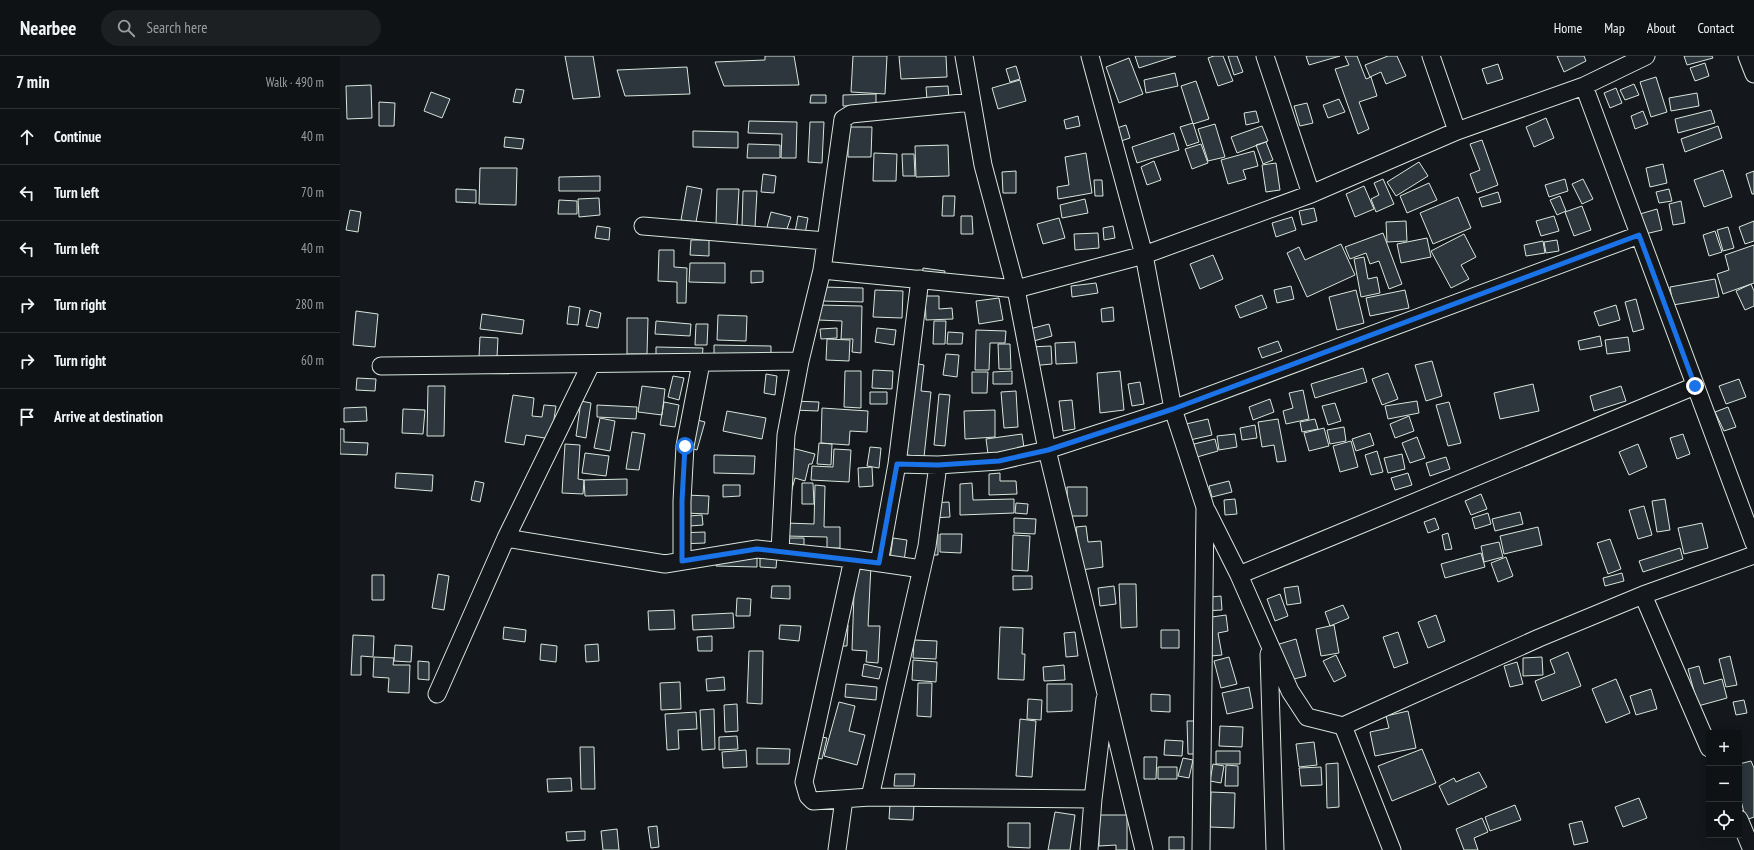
<!DOCTYPE html>
<html lang="en">
<head>
<meta charset="utf-8">
<style>
	body { margin:0; font-family:"PT Sans Narrow",sans-serif; background:#1d2022; color:#f1f3f6 }
	.controls { position:absolute; right:12px; bottom:12px; display:grid; overflow:hidden; border-radius:0px; box-shadow:0 2px 10px #0003 }
	.controls button { width:36px; height:36px; display:grid; place-items:center; padding:0; border:0; border-bottom:1px solid #2f3234; background:#0f1215; color:#f1f3f6; font:20px sans-serif }
	.stop { position:absolute; width:12px; height:12px; margin:-9px; border:3px solid #1a73e8; border-radius:50%; background:#fff }
	.stop.end { background:#1a73e8; border-color:#fff; box-shadow:0 1px 4px #0008 }
	.list { margin:0; padding:0; list-style:none }
	h2 { display:flex; justify-content:space-between; align-items:center; height:52px; margin:0; padding:0 16px; font-size:17px }
	h2 small { font-size:13px; font-weight:400; color:#9b9ea0 }
	.list li { display:grid; grid-template-columns:26px 1fr auto; gap:12px; align-items:center; box-sizing:border-box; height:56px; padding:0 16px; border-top:1px solid #2f3234 }
	.list b { display:block; font-size:15px; white-space:nowrap }
	.list em { font-size:13px; font-style:normal; color:#9b9ea0 }
	.icon { flex:none; width:22px; height:22px; fill:none; stroke:currentColor; stroke-width:2; stroke-linecap:round; stroke-linejoin:round }
	.map { position:relative; flex:none; width:1414px; height:794px; overflow:hidden }
	header { display:flex; align-items:center; gap:24px; box-sizing:border-box; height:56px; padding:0 20px; background:#0f1215; border-bottom:1px solid #2f3234 }
	header strong { font-size:19px }
	nav { display:flex; gap:22px; margin-inline-start:auto; font-size:14px }
	.search { width:280px; height:36px; background:#1d2022; display:flex; align-items:center; gap:10px; box-sizing:border-box; padding:0 14px; border-radius:22px; color:#9b9ea0; font-size:15px }
	main { display:flex }
	aside { flex:1; background:#0f1215 }
	.map>svg:first-child { display:block }
	.building { fill:#2c363c; stroke:#d8e6dc }
	.lines { fill:none; stroke-linecap:round; stroke-linejoin:round }
	.street-casing { stroke:#d8e6dc; stroke-width:19 }
	.street { stroke:#14181c; stroke-width:17 }
	.route { stroke:#1a73e8; stroke-width:5 }
</style>
</head>
<body>
<header>
<strong>Nearbee</strong>
<div class="search"><svg class="icon" aria-label="search" viewBox="0 0 24 24"><circle cx="10" cy="10" r="6"/><path d="M15 15l6 6"/></svg>Search here</div>
<nav><a>Home</a><a>Map</a><a>About</a><a>Contact</a></nav>
</header>
<main>
<aside>
<h2>7 min<small>Walk · 490 m</small></h2>
<ul class="list">
<li><svg class="icon" aria-label="ahead" viewBox="0 0 24 24"><path d="M12 20V5M6 11l6-6 6 6"/></svg><div><b>Continue</b></div><em>40 m</em></li>
<li><svg class="icon" aria-label="left" viewBox="0 0 24 24"><path d="M17 20v-9H6M10 6l-5 5 5 5"/></svg><div><b>Turn left</b></div><em>70 m</em></li>
<li><svg class="icon" aria-label="left" viewBox="0 0 24 24"><path d="M17 20v-9H6M10 6l-5 5 5 5"/></svg><div><b>Turn left</b></div><em>40 m</em></li>
<li><svg class="icon" aria-label="right" viewBox="0 0 24 24"><path d="M7 20v-9h11M14 6l5 5-5 5"/></svg><div><b>Turn right</b></div><em>280 m</em></li>
<li><svg class="icon" aria-label="right" viewBox="0 0 24 24"><path d="M7 20v-9h11M14 6l5 5-5 5"/></svg><div><b>Turn right</b></div><em>60 m</em></li>
<li><svg class="icon" aria-label="arrive" viewBox="0 0 24 24"><path d="M6 21V4h12l-3 4 3 4H6"/></svg><div><b>Arrive at destination</b></div></li>
</ul>
</aside>
<div class="map">
<svg width="1414" height="794" viewBox="0 0 1414 794">
	<rect width="100%" height="100%" fill="#14181c"/>
	<path class="building" d="M225,0h28l7,41 -27,2z
		M425,0h29l5,29 -75,1 -9,-24 50,-2z
		M513,0h34l-2,38 -34,-2z
		M559,0h47l1,21 -46,2z
		M795,0h41l-37,12z
		M874,0h9l10,25 -15,5 -10,-28z
		M888,0h9l6,16 -9,3z
		M966,0h34l-31,9z
		M1005,0h12l9,23 5,-2 6,19 -18,6 10,27 -11,5 -23,-65 14,-4z
		M1048,0h9l9,20 -20,8 -5,-12 -11,5 -5,-12z
		M1217,0h27l2,5 -22,11z
		M1344,0h28l1,2 -26,7z
		M789,2l14,36 -24,9 -13,-36z
		M1365,7l4,13 -14,5 -5,-13z
		M1158,8l5,15 -16,5 -5,-15z
		M676,10l4,13 -10,3 -4,-13z
		M347,11l3,27 -65,2 -8,-26z
		M835,17l3,13 -32,7 -2,-13z
		M1316,21l11,35 -16,5 -11,-35z
		M680,24l6,21 -28,8 -6,-21z
		M856,25l13,38 -16,5 -12,-38z
		M1294,28l5,11 -14,5 -5,-10z
		M31,29l1,33 -25,1 -1,-33z
		M608,30l1,13 -22,1 -1,-13z
		M1276,32l6,15 -12,5 -6,-15z
		M176,33l8,1 -3,13 -8,-1z
		M91,36l19,7 -8,19 -18,-7z
		M1357,37l2,13 -28,5 -2,-13z
		M536,38v11l-33,1v-11z
		M471,39h15v8h-16z
		M999,43l6,13 -17,6 -5,-13z
		M39,46l16,1 -1,23h-15z
		M967,47l6,20 -13,3 -6,-20z
		M1371,54l4,13 -37,10 -3,-14z
		M916,55l3,11 -13,3 -2,-12z
		M1303,55l5,13 -13,5 -4,-13z
		M738,60l2,10 -14,3 -2,-9z
		M1206,62l8,20 -20,9 -8,-20z
		M409,65l48,1 -1,36h-15l1,-24 -34,-1z
		M470,66h14l-2,41 -14,-1z
		M853,67l6,19 -12,4 -7,-19z
		M875,68l10,33 -17,4 -10,-32z
		M786,69l4,13 -9,3 -4,-13z
		M922,70l6,15 -31,12 -6,-16z
		M1378,70l4,12 -37,14 -4,-13z
		M508,71h24l-1,30h-23z
		M353,75l45,1v16l-45,-1z
		M834,77l5,17 -42,13 -5,-16z
		M165,81l19,2 -2,10 -18,-2z
		M1142,84l16,45 -21,8 -7,-19 10,-4 -10,-26z
		M926,86l7,18 -10,4 -7,-19z
		M408,88l32,1v13h-33z
		M861,88l7,19 -16,6 -7,-20z
		M608,89l1,31 -33,1 -1,-31z
		M914,95l4,15 -15,4 3,9 -18,5 -7,-24z
		M534,97l23,1 -1,27h-23z
		M746,97l6,40 -34,6 -1,-12 12,-2 -4,-28z
		M562,98h12l1,22h-12z
		M814,105l7,19 -14,5 -6,-18z
		M1079,106l9,14 -32,20 -9,-14z
		M936,107l4,27 -14,2 -4,-27z
		M1323,108l4,19 -17,4 -4,-19z
		M140,112h37l-1,37 -37,-1z
		M1383,114l9,27 -28,10 -10,-27z
		M676,115v22h-13l-1,-21z
		M1414,115v23h-2l-6,-20z
		M423,118l13,2 -2,17 -13,-1z
		M260,120v15h-41v-14z
		M1043,123l11,25 -18,8 -5,-13 8,-4 -5,-12z
		M1225,123l3,12 -19,6 -4,-12z
		M1243,123l10,20 -11,5 -10,-20z
		M754,124h8l1,16h-8z
		M1089,127l8,17 -30,13 -7,-17z
		M347,130l15,3 -6,33 -15,-2z
		M1024,130l10,23 -19,8 -9,-23z
		M116,133l20,1v13l-20,-1z
		M377,133h22l-2,36h-21z
		M1329,133l3,12 -13,2 -3,-11z
		M403,135h14l-2,36 -13,-1z
		M1158,136l3,10 -19,5 -3,-9z
		M603,140h12l-1,20h-12z
		M1220,140l6,15 -9,4 -7,-15z
		M1118,141l13,31 -38,16 -13,-31z
		M259,142l1,17 -21,2 -1,-18z
		M745,143l3,14 -26,5 -2,-13z
		M219,144l18,1v13h-19z
		M1341,145l4,22 -12,2 -4,-21z
		M1242,150l9,24 -17,6 -9,-24z
		M974,152l3,13 -15,4 -3,-14z
		M1317,153l5,21 -17,4 -5,-20z
		M10,154l11,2 -3,20 -12,-2z
		M431,156l20,5 -5,15 -19,-5z
		M458,160l10,2 -3,16 -10,-2z
		M621,160h11l1,18h-12z
		M1214,160l5,15 -18,5 -5,-15z
		M952,161l4,13 -20,7 -4,-14z
		M719,162l6,20 -22,6 -6,-20z
		M1066,165l1,20 -20,1 -1,-20z
		M1414,165v20l-9,3 -6,-17z
		M257,170l13,2 -1,12 -14,-2z
		M773,170l2,12 -11,2 -1,-12z
		M1388,171l6,21 -11,3 -6,-21z
		M1375,175l7,21 -13,4 -6,-21z
		M758,177l1,15 -24,2 -1,-16z
		M1043,177l19,51 -13,5 -10,-28 -9,3 -4,-11 -16,6 -5,-12z
		M1124,178l12,23 -15,8 8,14 -18,9 -20,-37z
		M1087,182l4,19 -30,6 -4,-19z
		M351,184h18v16l-19,-1z
		M1217,184l2,11 -13,2 -2,-11z
		M1203,185l2,12 -19,3 -2,-11z
		M1001,188l14,31 -48,22 -20,-44 12,-6 6,13z
		M1414,189v38l-31,11 -6,-20 12,-4 -4,-15z
		M319,194h15v17l13,1 -1,35h-9v-21l-19,-1z
		M873,199l10,24 -23,10 -10,-25z
		M1024,201l4,22 9,-2 3,16 -19,4 -7,-38z
		M350,207h35v20l-36,-1z
		M583,212l22,3 -2,11 -21,-3z
		M411,215h12v11l-12,1z
		M1375,223l4,18 -46,8 -3,-18z
		M756,227l2,10 -26,4 -1,-11z
		M1411,228l3,7v15l-9,4 -9,-19z
		M951,230l3,13 -17,4 -3,-13z
		M481,231l42,1v14l-42,-1z
		M535,234l28,1 -1,27 -29,-1z
		M1016,234l8,33 -27,7 -8,-33z
		M1065,234l4,18 -39,8 -4,-18z
		M922,239l5,13 -27,10 -5,-12z
		M585,240h14v13l13,-1 1,11 -27,1z
		M659,242l4,22 -24,4 -3,-23z
		M1296,243l8,30 -11,3 -8,-30z
		M479,249l43,1 -1,47 -9,-1 1,-13h-12l1,-18 -24,-1z
		M1276,249l4,15 -21,6 -5,-14z
		M229,250l11,2 -2,17 -11,-1z
		M773,251l1,14 -12,1 -1,-13z
		M250,254l11,3 -3,15 -12,-2z
		M16,255l22,3 -3,33 -22,-2z
		M142,258l42,6 -2,14 -42,-5z
		M378,259l29,1 -1,25 -29,-1z
		M287,262h21l-1,36h-20z
		M316,265l35,3 -1,12 -35,-2z
		M594,265h12l-1,23h-12z
		M356,268h12l-1,21h-12z
		M709,268l3,12 -26,7 -4,-12z
		M497,272v10l-16,1 -1,-10z
		M537,272l19,2 -2,15 -19,-3z
		M636,274l30,1 -1,12h-15l-1,27h-14z
		M608,276l15,1 -1,11h-15z
		M1260,280l2,10 -22,4 -2,-9z
		M140,281l18,1 -1,19h-18z
		M1288,281l2,14 -23,3 -2,-14z
		M487,283l23,1 -1,21 -23,-1z
		M938,285l4,10 -20,7 -4,-10z
		M735,286l2,21 -21,1 -1,-21z
		M658,288h12l1,25h-12z
		M374,289l57,1v10l-57,-1z
		M711,290l1,18 -22,2 -1,-19z
		M316,291l47,1 -1,11 -46,-2z
		M606,298l13,1 -2,22 -14,-2z
		M1092,305l10,35 -16,5 -11,-36z
		M573,307l11,2 -3,26 10,1 -7,65 -24,-3z
		M1023,312l4,14 -52,16 -4,-14z
		M533,314l20,1 -1,18 -20,-1z
		M505,315h16v37l-17,-1z
		M672,315v13h-19v-12z
		M780,315l4,39 -24,3 -3,-40z
		M632,316h16l-1,21h-15z
		M1048,317l10,26 -16,6 -10,-26z
		M426,318l11,2 -2,19 -11,-2z
		M333,320l11,2 -5,22 -11,-3z
		M17,322l19,1 -1,12 -19,-1z
		M1399,323l7,18 -20,7 -7,-18z
		M800,326l4,22 -12,2 -4,-22z
		M1193,328l6,27 -39,8 -6,-26z
		M88,330h17l-1,50h-17z
		M302,330l23,3 -3,26 -24,-3z
		M1281,330l5,15 -32,10 -4,-15z
		M963,334l6,29 -23,5 -3,-13 10,-3 -4,-15z
		M676,335l2,36 -14,1 -3,-36z
		M530,336h17v12h-17z
		M599,338l11,1 -5,51 -11,-1z
		M173,339l21,3 -2,18 10,1 2,-12 12,1 -5,33 -25,-4 -2,10 -19,-3z
		M930,343l4,13 -21,8 -4,-13z
		M732,344l3,29 -12,2 -4,-30z
		M241,345l10,2 -5,35 -10,-2z
		M453,345l26,1 -1,9 -25,-1z
		M1077,345l2,12 -31,6 -3,-13z
		M324,346l15,3 -4,22 -15,-2z
		M1109,346l12,41 -13,3 -12,-41z
		M995,347l6,18 -13,4 -6,-19z
		M257,349l40,2 -1,12 -39,-2z
		M26,351l1,14 -23,1v-14z
		M1388,351l8,20 -12,4 -9,-19z
		M482,352l46,3 -1,21 -17,-1 -1,14 -28,-2z
		M63,353l22,1 -2,24 -21,-1z
		M655,354v27l-30,2 -1,-28z
		M387,355l39,7 -4,21 -39,-8z
		M1069,360l5,15 -19,7 -5,-14z
		M260,362l15,3 -5,30 -16,-3z
		M350,362l15,4 -8,28 -14,-4z
		M868,363l4,16 -22,5 -4,-16z
		M938,363l8,42 -9,1 -3,-17 -12,2 -4,-25z
		M975,363l3,10 -16,3 -2,-10z
		M915,369l2,13 -15,2 -2,-12z
		M1004,371l2,14 -16,3 -3,-14z
		M984,372l5,18 -20,5 -5,-18z
		M0,373h4v13l24,1 -1,12 -27,-1z
		M292,376l13,2 -6,36 -13,-1z
		M1030,377l4,12 -18,6 -4,-12z
		M682,378l2,14 -36,6 -2,-15z
		M895,378l2,13 -18,3 -2,-14z
		M1343,378l7,20 -13,5 -7,-21z
		M1077,381l8,21 -15,5 -8,-20z
		M875,383l3,12 -21,6 -3,-13z
		M1011,385l7,26 -18,5 -7,-26z
		M479,387l13,1 -1,21 -14,-1z
		M225,388l15,1 -2,34 6,1 -1,14 -21,-1z
		M1298,388l9,23 -18,8 -10,-23z
		M448,391l27,7 -3,10h-3l-4,17 -10,-3 -7,26z
		M530,391l11,1 -2,20 -12,-2z
		M494,393l17,1 -2,32 -38,-2 1,-14 21,1z
		M1037,395l6,21 -12,3 -6,-20z
		M245,397l24,3 -3,20 -24,-3z
		M1062,398l3,15 -17,4 -4,-15z
		M374,399l41,1 -1,18 -40,-1z
		M1106,401l4,12 -20,7 -4,-13z
		M532,411l1,19 -14,1 -1,-19z
		M56,417l37,2 -1,16 -37,-3z
		M660,417v8h16l1,13 -28,1v-21z
		M1068,417l4,12 -17,5 -4,-12z
		M287,423v16l-42,1 -1,-16z
		M135,425l9,2 -4,19 -9,-2z
		M889,425l3,11 -20,5 -3,-11z
		M462,427h11l1,21h-12z
		M632,427l1,17 41,-1v14l-54,2v-31z
		M383,429h17v11l-17,1z
		M475,429l10,1 -1,41h16v21h-13v-11l-41,-1v-13l28,1z
		M727,431h20v29h-19z
		M1141,438l6,15 -16,6 -6,-14z
		M346,439l23,1 -1,18 -23,-1z
		M895,443l2,15 -12,1 -1,-15z
		M1325,443l5,31 -13,2 -5,-31z
		M609,446l1,15 -18,1v-15z
		M676,447l12,1 -1,10 -12,-1z
		M1304,450l8,29 -14,4 -9,-29z
		M1180,456l3,12 -28,7 -3,-12z
		M1148,457l3,11 -16,5 -3,-11z
		M362,459l1,10 -26,2 -1,-10z
		M674,462l22,1 -1,15 -21,-1z
		M1095,462l4,11 -11,4 -4,-11z
		M1362,467l6,25 -24,6 -6,-26z
		M746,470l2,16 13,-1 2,26 -22,3 -5,-43z
		M1198,471l4,18 -38,9 -4,-18z
		M365,476v11l-27,1 -1,-11z
		M1108,477l4,16 -7,1 -3,-15z
		M585,478h13v21h-13z
		M600,478h22l-1,19 -21,-1z
		M673,479l17,1 -2,35 -16,-1z
		M446,482h18v10h-18z
		M553,482l14,2 -3,21 -14,-2z
		M1270,483l11,30 -13,5 -11,-31z
		M1159,486l4,15 -19,5 -3,-16z
		M1340,492l3,11 -40,13 -4,-11z
		M1141,497l4,14 -40,11 -4,-14z
		M376,499l41,1v11l-41,-1z
		M420,499l17,1 -1,12 -16,-1z
		M1166,501l7,19 -15,6 -7,-19z
		M515,509h16l-3,61h12l-2,37 -12,-1 1,-11 -15,-1z
		M1282,517l2,8 -19,5 -2,-8z
		M98,518l11,2 -5,34 -12,-2z
		M32,519h12v25h-12z
		M673,520h19v13l-19,1z
		M779,528h17l1,43 -16,1z
		M432,530h18v13l-19,-1z
		M774,530l2,18 -16,2 -2,-18z
		M958,530l3,17 -14,2 -3,-17z
		M940,538l8,22 -13,5 -8,-22z
		M881,540l1,14 -20,1 -1,-13z
		M397,542l14,1 -1,17h-14z
		M1003,549l6,13 -19,8 -5,-14z
		M334,554l1,19 -26,1 -1,-19z
		M393,557l1,15 -41,2 -1,-15z
		M886,559l2,16 -10,2 4,22 -11,1 -6,-38z
		M1096,559l9,26 -17,7 -10,-26z
		M440,569l21,1 -2,15 -20,-2z
		M500,569h8l-1,21h-7z
		M994,569l5,28 -18,3 -5,-27z
		M164,571l22,3 -1,12 -22,-3z
		M660,571l23,1 -1,26h3l-1,26 -26,-1z
		M821,574h18v18h-18z
		M735,576l3,24 -12,1 -2,-24z
		M1058,576l10,31 -14,5 -11,-31z
		M13,579l21,1 -1,21 -12,-1v19h-10z
		M372,580v15h-14l-1,-14z
		M956,583l10,37 -20,5 -10,-36z
		M574,584l23,1 -1,18 -23,-1z
		M201,588l16,2 -1,16 -16,-2z
		M258,588l1,17 -13,1 -1,-17z
		M55,589l17,1 -1,16 -17,-1z
		M409,595h14l-1,53 -15,-1z
		M1228,596l13,34 -39,15 -7,-20 20,-8 -5,-13z
		M996,599l10,21 -12,6 -11,-21z
		M1390,600l7,29 -11,2 -7,-28z
		M34,601l20,1 -1,7h17l-1,28 -21,-1 1,-14 -16,-1z
		M889,601l8,27 -16,4 -7,-27z
		M1202,601l1,18 -20,1v-18z
		M573,604l24,2 -1,20 -24,-2z
		M78,605l11,1v18l-11,-1z
		M1177,606l6,22 -13,3 -6,-21z
		M524,608l18,4 -3,11 -17,-3z
		M724,609l1,15 -21,1 -1,-14z
		M1359,610l5,18 18,-5 5,19 -29,8 -10,-37z
		M384,621l1,13 -18,1 -1,-12z
		M1276,623l14,34 -24,10 -14,-34z
		M340,626l1,27 -20,1 -1,-27z
		M578,627h14l-1,34 -14,-1z
		M506,628l31,3 -1,13 -31,-3z
		M707,628h25v27l-25,1z
		M909,631l4,21 -26,6 -5,-21z
		M1311,633l6,20 -21,6 -6,-19z
		M811,638l19,1v17l-19,-1z
		M688,643l14,1 -1,20 -14,-1z
		M1404,644l3,13 -11,2 -3,-13z
		M499,646l16,4 -6,25 16,4 -8,30 -33,-9z
		M397,648l1,27 -13,1 -1,-27z
		M374,653l1,40 -13,1 -2,-40z
		M1068,655l8,37 -41,8 -5,-24 19,-4 -3,-12z
		M356,656l1,17 -19,1 1,19 -12,1 -2,-36z
		M680,663l16,2 -4,56 -16,-1z
		M847,665h9l1,33h-9z
		M880,670l23,1 -1,20 -23,-1z
		M397,680l1,13 -19,1v-13z
		M477,680l10,2 -5,21 -10,-2z
		M825,684l18,1 -1,15 -18,-1z
		M974,686l3,23 -18,2 -3,-23z
		M240,691h14l1,42h-14z
		M417,692l33,1 -1,15h-32z
		M1082,693l14,34 -44,18 -14,-35z
		M406,694l1,17 -24,1 -1,-16z
		M876,695h24v13h-24z
		M804,701h13l-1,22h-12z
		M843,702l10,2 -4,18 -11,-2z
		M1411,705l3,7v49l-8,3 -7,-27v-29z
		M998,707l1,44 -12,1 -1,-44z
		M873,708l11,2 -3,17 -11,-2z
		M886,709l12,1v20h-13z
		M818,711h19v12h-19z
		M981,711l1,18 -21,1 -2,-18z
		M1139,716l8,15 -39,18 -9,-19 15,-8 2,4z
		M555,718h20l-1,12h-20z
		M231,722l1,13 -24,1 -1,-13z
		M871,736l24,1 -1,35 -24,-1z
		M1299,742l8,20 -24,9 -8,-20z
		M550,748l24,1 -1,15 -24,-1z
		M1175,749l6,15 -31,11 -5,-14z
		M715,756l20,3 -5,35h-22z
		M759,759h28v35h-11v-5l-17,1z
		M1142,762l6,14 -14,6 4,12h-14l-8,-21z
		M1242,765l6,21 -14,3 -5,-21z
		M668,767h22v25l-22,-1z
		M317,770l2,21 -8,1 -3,-21z
		M277,773l2,21h-16l-2,-19z
		M245,775v9l-18,1 -1,-9z
		M829,781h15v13h-15z"/>
	<g class="lines">
		<g class="street-casing">
			<path id="street" d="M624,0l19,109 33,124 31,161 97,400
				M750,0l54,199 29,154 32,98 -4,343
				M925,0l46,138
				M1091,0l26,75
				M1407,0l7,18
				M1244,30l170,457
				M303,170l183,15
				M482,214l194,19 128,-34 167,-61 146,-63 127,-45 62,-30
				M41,310l419,-5
				M557,408l41,1 61,-4 48,-11 126,-41 466,-174
				M867,455l32,64 51,116 17,26 36,9 49,124
				M166,482l159,26 92,-15 96,10 69,10
				M440,495l6,-116 14,-74 22,-91 21,-151 8,-5 121,-12
				M513,503l-49,223 4,14 5,5 57,-4 223,2
				M342,505v-60l3,-55 16,-83
				M539,507l18,-99 23,-185
				M899,519l456,-189
				M1303,539l66,153
				M929,598l6,196
				M97,638l69,-156 85,-174
				M1003,670l196,-88 104,-43 111,-40
				M530,741l57,-251 11,-81
				M1399,763l13,31
				M497,794l7,-51
				M749,794l4,-51 12,-100"/>
		</g>
		<use href="#street" class="street"/>
	</g>
	<g class="lines">
		<path class="route" d="M345,390l-3,55v60l75,-12 122,14 18,-99 41,1 61,-4 49,-11 125,-41 466,-174 56,151"/>
	</g>
</svg>
<div class="controls">
<button>+</button>
<button>−</button>
<button><svg class="icon" aria-label="locate" viewBox="0 0 24 24"><circle cx="12" cy="12" r="6"/><path d="M12 2v4M12 18v4M2 12h4M18 12h4"/></svg></button>
</div>
<div class="stop" style="left:345px;top:390px"></div>
<div class="stop end" style="left:1355px;top:330px"></div>
</div>
</main>
</body>
</html>
